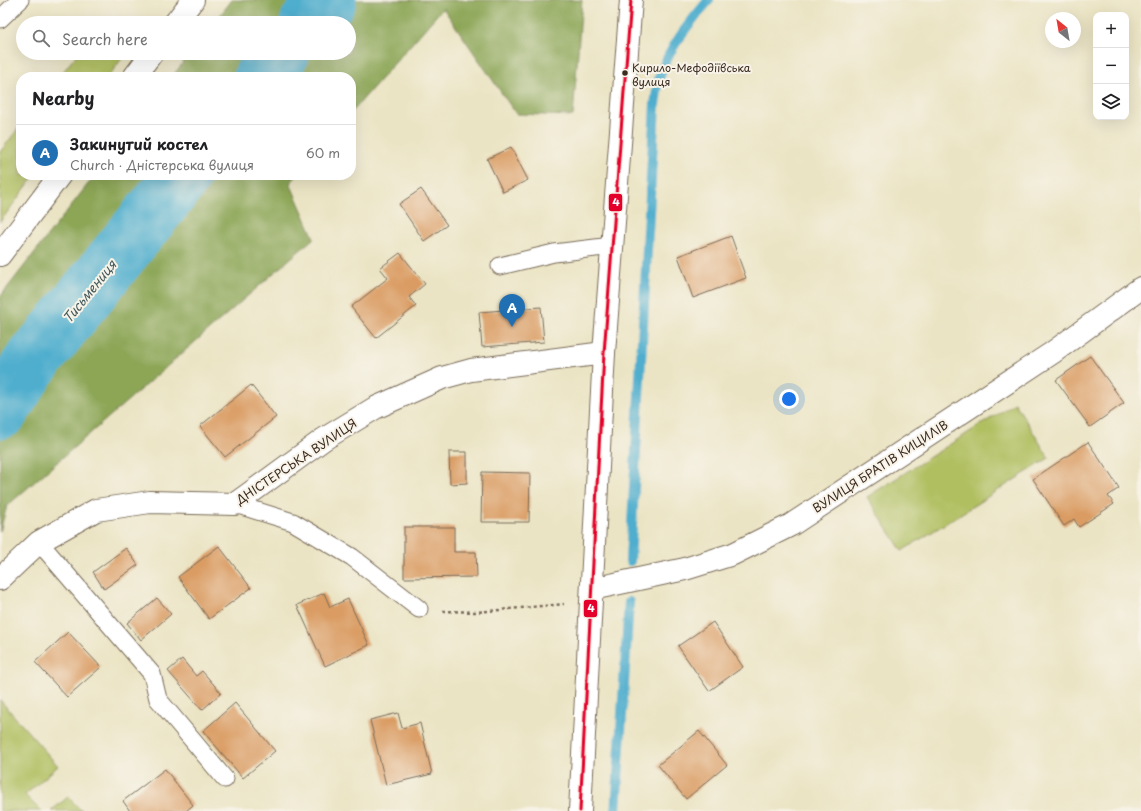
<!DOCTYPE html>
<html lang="en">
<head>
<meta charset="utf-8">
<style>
	body { margin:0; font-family:"Playpen Sans",sans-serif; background:#f2f2f2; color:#202124 }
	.controls { position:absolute; right:12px; top:12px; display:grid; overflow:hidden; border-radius:8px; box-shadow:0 4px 16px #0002 }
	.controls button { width:36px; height:36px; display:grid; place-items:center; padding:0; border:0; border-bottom:1px solid #e0e0e0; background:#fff; color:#202124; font:20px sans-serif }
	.compass { position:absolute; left:1045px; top:12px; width:36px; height:36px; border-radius:50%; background:#fff; box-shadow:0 4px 16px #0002; rotate:329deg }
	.you { position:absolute; left:789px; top:399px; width:14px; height:14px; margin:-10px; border:3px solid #fff; border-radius:50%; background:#1a73e8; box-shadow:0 0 0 6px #1a73e833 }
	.badge { display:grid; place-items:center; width:26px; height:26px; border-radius:50%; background:#1f6fb2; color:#fff; font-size:13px; font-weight:700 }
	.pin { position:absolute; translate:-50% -33px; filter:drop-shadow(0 1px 2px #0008) }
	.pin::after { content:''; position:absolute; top:21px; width:14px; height:12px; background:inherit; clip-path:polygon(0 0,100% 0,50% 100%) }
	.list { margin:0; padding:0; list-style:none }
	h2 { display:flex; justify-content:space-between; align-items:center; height:52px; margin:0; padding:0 16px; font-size:17px }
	h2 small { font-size:13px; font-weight:400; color:#757577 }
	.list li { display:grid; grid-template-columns:26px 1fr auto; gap:12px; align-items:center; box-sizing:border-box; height:56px; padding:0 16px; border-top:1px solid #e0e0e0 }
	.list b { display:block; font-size:15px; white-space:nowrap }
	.list p { margin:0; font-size:13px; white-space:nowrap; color:#757577 }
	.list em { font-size:13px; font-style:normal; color:#757577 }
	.icon { flex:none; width:22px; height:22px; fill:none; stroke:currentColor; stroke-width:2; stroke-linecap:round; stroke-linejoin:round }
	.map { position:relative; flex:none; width:1141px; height:811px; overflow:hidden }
	.search { position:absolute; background:#fff; box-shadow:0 4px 16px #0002; left:16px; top:16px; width:340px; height:44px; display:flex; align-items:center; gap:10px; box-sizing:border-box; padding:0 14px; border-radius:22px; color:#757577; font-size:15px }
	.panel { position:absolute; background:#fff; box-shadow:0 4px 16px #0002; left:16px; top:72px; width:340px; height:108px; border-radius:16px }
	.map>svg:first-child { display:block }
	.green { fill:#b0bf61; stroke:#767440 }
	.forest { fill:#8ca657; stroke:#64683a }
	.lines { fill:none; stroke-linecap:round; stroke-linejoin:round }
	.stream { stroke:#4faece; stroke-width:10 }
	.river { stroke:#4faece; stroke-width:57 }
	.building { fill:#da9c63 }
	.lane-casing { stroke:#796b58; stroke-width:19 }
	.street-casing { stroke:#796b58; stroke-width:24 }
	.secondary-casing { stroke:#796b58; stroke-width:24 }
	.path { stroke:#796b58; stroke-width:2.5; stroke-dasharray:3 3; stroke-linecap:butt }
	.lane { stroke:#fff; stroke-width:17 }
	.street { stroke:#fff; stroke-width:22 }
	.secondary { stroke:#fff; stroke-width:22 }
	.bus-1-casing { stroke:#f7f3e8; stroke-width:6 }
	.bus-1 { stroke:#e4002b; stroke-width:3 }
	.bus-dot { fill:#3b2a1e; stroke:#f7f3e8; stroke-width:1.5 }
	.labels { text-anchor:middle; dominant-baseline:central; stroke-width:4; stroke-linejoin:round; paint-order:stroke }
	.bus-label { font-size:11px; fill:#3b2a1e; stroke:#f7f3e8; text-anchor:start }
	.street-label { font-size:12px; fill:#3b2a1e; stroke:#f7f3e8 }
	.water-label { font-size:13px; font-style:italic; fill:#42585c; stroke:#f7f3e8 }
	.line-badge { stroke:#f7f3e8; stroke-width:1.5 }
	.badge-label { font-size:11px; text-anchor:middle; font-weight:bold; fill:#fff }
</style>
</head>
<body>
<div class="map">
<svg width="1141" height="811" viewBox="0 0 1141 811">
	<rect width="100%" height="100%" fill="#f7f3e8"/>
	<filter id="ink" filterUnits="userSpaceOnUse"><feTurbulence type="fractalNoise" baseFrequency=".025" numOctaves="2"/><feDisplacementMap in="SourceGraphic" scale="8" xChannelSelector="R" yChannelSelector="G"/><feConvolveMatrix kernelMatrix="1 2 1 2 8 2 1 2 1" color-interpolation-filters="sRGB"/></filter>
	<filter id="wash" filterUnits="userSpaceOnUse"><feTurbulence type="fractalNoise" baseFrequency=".012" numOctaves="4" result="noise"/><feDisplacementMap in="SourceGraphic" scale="16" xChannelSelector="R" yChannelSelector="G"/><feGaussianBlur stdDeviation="0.9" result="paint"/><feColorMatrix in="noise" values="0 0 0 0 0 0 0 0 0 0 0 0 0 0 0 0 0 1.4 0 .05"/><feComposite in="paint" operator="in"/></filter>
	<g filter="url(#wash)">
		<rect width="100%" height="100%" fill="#ebe4c4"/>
		<path class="green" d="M78,53h48l-18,24h-49z
			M21,125v50h14l-35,47v-70z
			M1015,403l34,55 -147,93 -35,-54z
			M0,700l58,66 -33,29 16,16h-41z
			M68,797l14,14h-31z"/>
		<path class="forest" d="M232,0h80l-21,23h-77z
			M351,0h231l-9,116 -57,-2 -73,-106 -92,105v-36h-68l20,-24h46v-30h-19z
			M190,53h76l-20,24h-74z
			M95,175h72l-167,210v-88z
			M204,175h94l-8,8 24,55 -307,268 -7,25v-96l40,-58z"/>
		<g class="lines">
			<path class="stream" d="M630,561l25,-457c2,-10 2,-22 6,-31 10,-28 29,-51 48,-73
				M616,811l13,-209"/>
			<path class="river" d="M308,23l20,-23
				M262,77l19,-24
				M0,411l29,-45 154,-191"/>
		</g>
		<g id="blocks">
			<path class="building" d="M511,147l17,33 -25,12 -16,-33z
				M421,189l26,36 -23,16 -25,-37z
				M731,236l15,42 -53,20 -15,-42z
				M400,253l25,31 -16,13 7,9 -40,32 -25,-31 37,-29 -8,-10z
				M541,307l3,35 -62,5 -3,-35z
				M1090,356l34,47 -34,24 -34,-47z
				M251,385l25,32 -51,40 -25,-31z
				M1088,442l31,46 -11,8 6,8 -35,23 -5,-8 -10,7 -31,-47z
				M449,452h18v31l-17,1z
				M482,472l48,1 -1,49h-48z
				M404,527h50v25h22l1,25 -73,1z
				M219,546l32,42 -42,31 -31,-42z
				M126,548l12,17 -34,24 -11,-17z
				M324,593l6,14 18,-8 21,46 -44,21 -28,-61z
				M157,598l14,16 -30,26 -14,-17z
				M713,622l30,45 -34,24 -31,-45z
				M68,632l33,35 -34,30 -32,-35z
				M182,659l14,17 6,-5 19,22 -19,17 -34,-39z
				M235,703l40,48 -32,27 -40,-47z
				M398,713l4,15 18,-5 12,51 -46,11 -16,-65z
				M699,731l28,34 -41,34 -28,-34z
				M165,769l28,36 -7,6h-56l-7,-10z"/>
		</g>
	</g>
	<g filter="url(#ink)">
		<use href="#blocks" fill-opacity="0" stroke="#796b58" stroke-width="1"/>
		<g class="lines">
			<g class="lane-casing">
				<path id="lane" d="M0,19l20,-19
					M500,266l54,-13 58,-7
					M235,504l58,18 59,35 67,52
					M39,542l113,132 6,25 67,80"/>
			</g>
			<g class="street-casing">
				<path id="street" d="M175,23l18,-23
					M134,77l18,-24
					M0,255l60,-80
					M0,579l39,-37 57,-32 54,-8 85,2 89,-65 51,-31 67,-30 29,-8 133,-17
					M592,589l93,-20 48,-15 58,-29 261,-172 89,-65"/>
			</g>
			<g class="secondary-casing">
				<path id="secondary" d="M580,811l24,-458 27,-353"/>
			</g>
			<path class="path" d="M443,611l34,1 87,-8"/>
			<use href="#lane" class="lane"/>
			<use href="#street" class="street"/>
			<use href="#secondary" class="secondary"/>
			<g class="bus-1-casing">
				<path id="bus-1" d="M580,811l24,-458 27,-353"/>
			</g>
			<use href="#bus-1" class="bus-1"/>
		</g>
	</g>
	<circle class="bus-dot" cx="625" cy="73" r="3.5"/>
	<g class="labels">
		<g class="bus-label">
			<text x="632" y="67">Кирило-Мефодіївська<tspan x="632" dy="14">вулиця</tspan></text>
		</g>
		<g class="street-label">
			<text transform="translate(296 461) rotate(-34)">ДНІСТЕРСЬКА ВУЛИЦЯ</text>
			<text transform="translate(880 466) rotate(-33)">ВУЛИЦЯ БРАТІВ КИЦИЛІВ</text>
		</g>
		<g class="water-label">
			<text transform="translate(89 291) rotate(-51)">Тисьмениця</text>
		</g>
	</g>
	<g class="line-badge">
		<rect x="608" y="193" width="15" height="19" rx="4" fill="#e4002b"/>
		<rect x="583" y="599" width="15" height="19" rx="4" fill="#e4002b"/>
	</g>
	<g class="badge-label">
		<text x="616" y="206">4</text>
		<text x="591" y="612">4</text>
	</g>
</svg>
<div class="controls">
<button>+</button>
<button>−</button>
<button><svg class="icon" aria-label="layers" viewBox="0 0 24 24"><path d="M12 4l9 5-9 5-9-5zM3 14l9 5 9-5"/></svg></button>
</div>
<svg class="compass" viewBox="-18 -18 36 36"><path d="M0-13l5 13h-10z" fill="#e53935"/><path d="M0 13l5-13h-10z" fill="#757577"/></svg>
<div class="you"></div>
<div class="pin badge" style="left:512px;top:327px">A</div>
<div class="search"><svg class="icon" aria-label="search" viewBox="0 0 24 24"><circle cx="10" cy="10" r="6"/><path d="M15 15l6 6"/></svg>Search here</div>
<section class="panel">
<h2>Nearby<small></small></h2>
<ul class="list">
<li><span class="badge">A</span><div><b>Закинутий костел</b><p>Church · Дністерська вулиця</p></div><em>60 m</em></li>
</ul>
</section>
</div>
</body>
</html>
